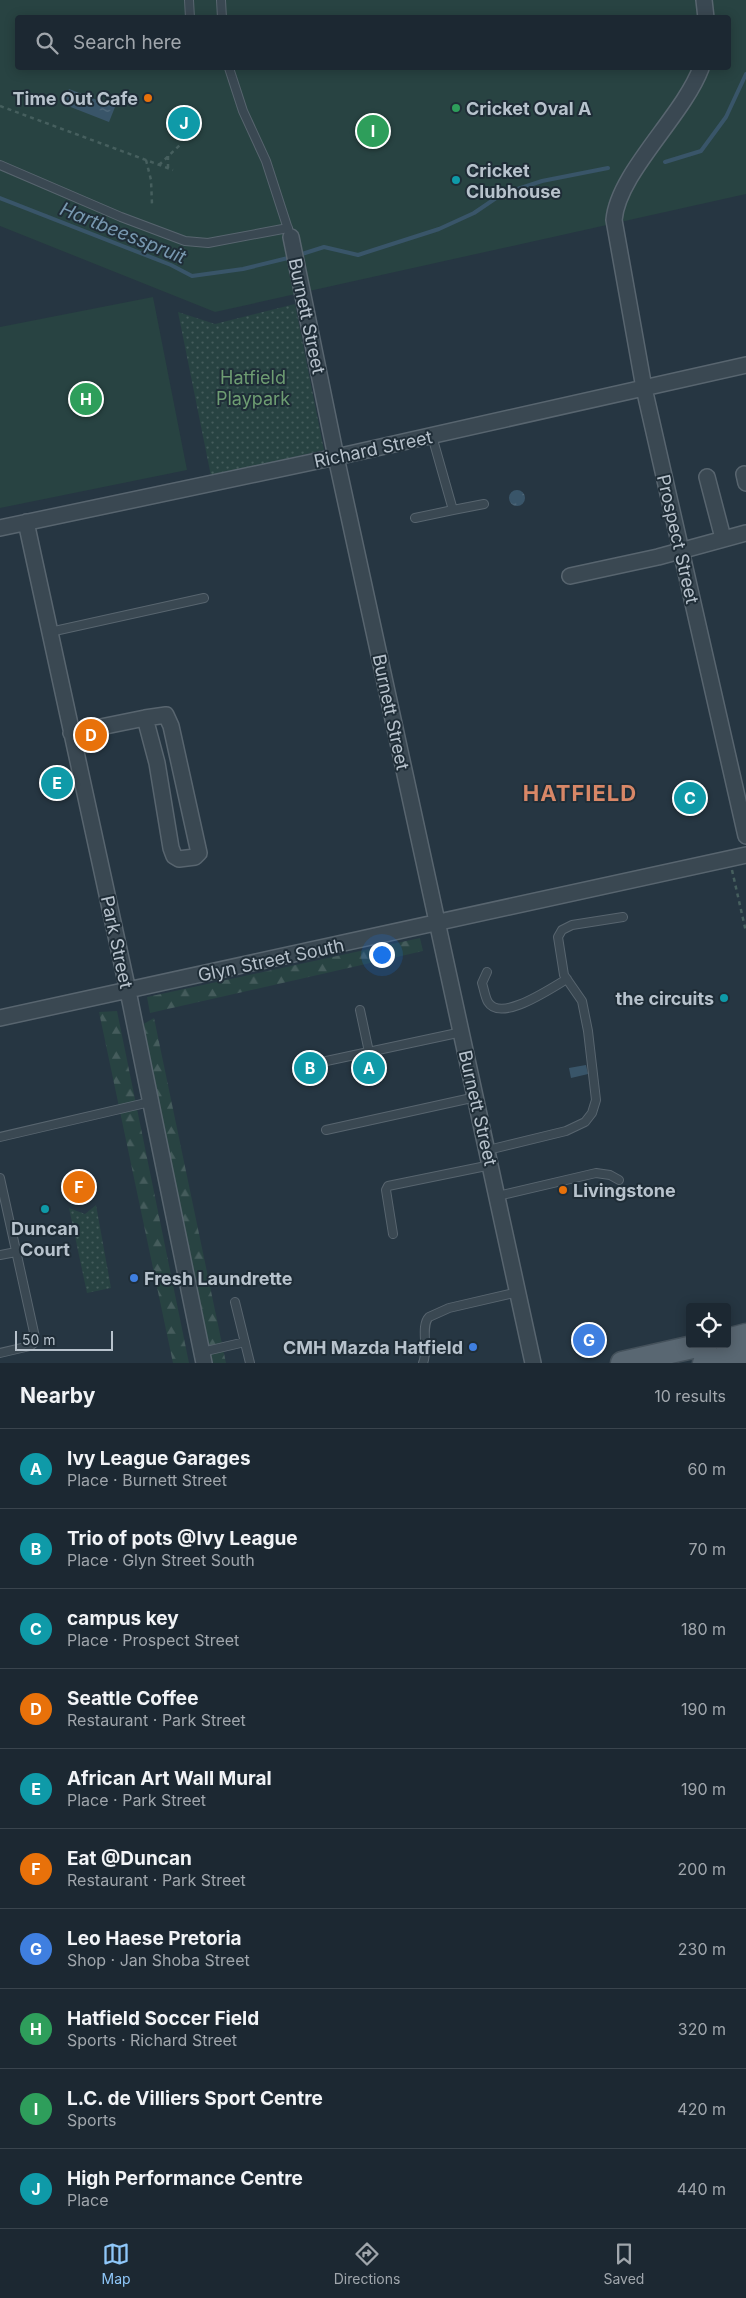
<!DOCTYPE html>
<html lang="en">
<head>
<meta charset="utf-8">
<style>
	body { margin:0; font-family:Inter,sans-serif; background:#29343e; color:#f1f3f6 }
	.controls { position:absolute; right:15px; bottom:15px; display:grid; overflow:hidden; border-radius:5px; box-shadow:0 2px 12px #0003 }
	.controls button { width:45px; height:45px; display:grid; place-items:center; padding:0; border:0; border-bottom:1px solid #3a444d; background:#1c2832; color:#f1f3f6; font:25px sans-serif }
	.scale { position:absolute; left:15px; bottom:12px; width:98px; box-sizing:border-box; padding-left:5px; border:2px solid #b7c2cc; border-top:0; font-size:14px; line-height:18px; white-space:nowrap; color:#b7c2cc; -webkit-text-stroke:4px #1f2d37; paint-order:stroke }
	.you { position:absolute; left:381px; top:954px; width:18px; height:18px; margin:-12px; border:4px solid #fff; border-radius:50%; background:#1a73e8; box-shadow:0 0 0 8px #1a73e833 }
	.badge { display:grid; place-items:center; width:32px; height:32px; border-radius:50%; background:#8fc7f9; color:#fff; font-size:16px; font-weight:700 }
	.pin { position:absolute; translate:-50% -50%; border:2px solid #fff; box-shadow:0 1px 5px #0006 }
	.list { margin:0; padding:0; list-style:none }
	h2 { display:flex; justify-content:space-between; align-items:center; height:65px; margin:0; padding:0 20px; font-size:21px }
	h2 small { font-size:16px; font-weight:400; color:#a0a6ac }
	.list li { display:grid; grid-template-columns:32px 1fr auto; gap:15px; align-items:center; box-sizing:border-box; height:80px; padding:0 20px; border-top:1px solid #3a444d }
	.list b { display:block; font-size:19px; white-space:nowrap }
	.list p { margin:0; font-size:16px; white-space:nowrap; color:#a0a6ac }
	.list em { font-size:16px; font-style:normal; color:#a0a6ac }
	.icon { flex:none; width:28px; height:28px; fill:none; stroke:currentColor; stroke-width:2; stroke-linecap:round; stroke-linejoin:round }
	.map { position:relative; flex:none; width:746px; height:1363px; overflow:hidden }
	.search { position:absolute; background:#1c2832; box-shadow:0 2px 12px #0003; left:15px; right:15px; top:15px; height:55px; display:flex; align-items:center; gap:12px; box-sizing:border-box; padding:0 18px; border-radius:5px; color:#a0a6ac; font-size:19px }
	.sheet { height:865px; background:#1c2832 }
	nav { display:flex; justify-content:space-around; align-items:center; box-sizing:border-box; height:70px; border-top:1px solid #3a444d; background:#1c2832; font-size:14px; color:#a0a6ac }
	nav a { display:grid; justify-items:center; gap:2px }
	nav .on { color:#8fc7f9 }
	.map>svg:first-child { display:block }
	.forest { fill:url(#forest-firs) }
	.park { fill:url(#park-dots) }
	.garden { fill:#284342; fill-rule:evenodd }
	.water { fill:url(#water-ripples) }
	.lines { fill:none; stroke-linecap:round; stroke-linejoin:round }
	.stream { stroke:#395569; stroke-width:4 }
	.lane-casing { stroke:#58656f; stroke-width:10 }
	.street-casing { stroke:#58656f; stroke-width:18 }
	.primary-casing { stroke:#44515b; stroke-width:25 }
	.path { stroke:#465f5e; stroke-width:2.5; stroke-dasharray:4 4; stroke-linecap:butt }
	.lane { stroke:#3a4852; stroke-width:8 }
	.street { stroke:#3a4852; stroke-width:15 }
	.primary { stroke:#596772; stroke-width:22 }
	.food-dot { fill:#e8710a; stroke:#1f2d37; stroke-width:2 }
	.leisure-dot { fill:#2e9e5b; stroke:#1f2d37; stroke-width:2 }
	.culture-dot { fill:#0f9aa8; stroke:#1f2d37; stroke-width:2 }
	.shop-dot { fill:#3f7fe0; stroke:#1f2d37; stroke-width:2 }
	.labels { text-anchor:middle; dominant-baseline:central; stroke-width:4; stroke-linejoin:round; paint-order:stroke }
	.poi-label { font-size:18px; font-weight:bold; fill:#b7c2cc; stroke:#1f2d37; text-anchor:start }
	.street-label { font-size:18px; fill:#b7c2cc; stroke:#1f2d37 }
	.park-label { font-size:18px; fill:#6e9d72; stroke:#1f2d37 }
	.water-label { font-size:19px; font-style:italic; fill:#7797af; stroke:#1f2d37 }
	.district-label { font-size:22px; font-weight:bold; letter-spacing:1px; fill:#d88767; stroke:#1f2d37 }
</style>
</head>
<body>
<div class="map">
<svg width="746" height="1363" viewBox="0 0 746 1363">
	<defs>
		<pattern id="forest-firs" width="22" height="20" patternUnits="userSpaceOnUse" patternTransform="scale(1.25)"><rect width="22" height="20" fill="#284342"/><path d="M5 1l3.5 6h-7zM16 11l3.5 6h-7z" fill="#455c5c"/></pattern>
		<pattern id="park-dots" width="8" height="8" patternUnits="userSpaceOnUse" patternTransform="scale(1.25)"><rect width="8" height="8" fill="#284342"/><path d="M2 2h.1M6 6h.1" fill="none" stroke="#455c5c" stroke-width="1.8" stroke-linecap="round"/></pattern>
		<pattern id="water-ripples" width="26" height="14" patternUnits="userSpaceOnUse" patternTransform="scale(1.25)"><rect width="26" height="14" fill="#395569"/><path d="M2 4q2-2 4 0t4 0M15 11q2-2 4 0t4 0" fill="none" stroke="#536c7d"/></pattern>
	</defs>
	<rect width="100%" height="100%" fill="#263642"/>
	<path class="forest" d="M420,938l3,13 -273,62 -3,-16z
		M117,1011l72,352h-16l-74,-351z
		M154,1018l72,345h-16l-70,-337z"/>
	<path class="park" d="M295,304l29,146 -113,26 -33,-164 37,12z
		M96,1205l15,83 -24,5 -18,-85 16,6z"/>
	<path class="garden" d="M0,0h746v194l-531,118 -215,-86zM18,18h710v50h-710z
		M153,297l34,173 -187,38v-181z"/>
	<path class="water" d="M69,89l46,18 -6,15 -46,-18z
		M509 498a8 8 0 1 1 16 0a8 8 0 1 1-16 0Z
		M586,1065l2,9 -17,4 -2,-10z"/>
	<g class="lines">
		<path class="stream" d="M665,162l36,-11 25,-34 20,-43
			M0,198l171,67 21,11 51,-7 49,-12
			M299,255l25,-8 34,8 81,-26 35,-16 28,-19 40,-13 66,-13"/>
		<g class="lane-casing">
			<path id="lane" d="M189,0l1,18
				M221,0l1,18
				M229,68l14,43 23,50 23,71
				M0,165l121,52 64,24 23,2 80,-15
				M432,436l21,74 31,-6
				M415,518l38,-8
				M50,632l154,-34
				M487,972l-5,11c2,6 3,14 6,19 13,21 63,-14 79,-23
				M360,1010l9,42
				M317,1063l145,-31
				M326,1130l150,-33
				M0,1137l150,-35
				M488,1150l78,-19 19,-9 7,-9 4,-13 -8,-69 -6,-30 -18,-26 -6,-38 4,-7 10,-5 51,-8
				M0,1178l35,159 -1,6 -4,3 -30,7
				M498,1196l98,-23 14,2 9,5
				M393,1234l-7,-44 2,-4 103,-21
				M0,1255l16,-3
				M235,1302l15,61
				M202,1352l43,-10
				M423,1363c6,-14 -3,-37 6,-46l20,-9 69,-16"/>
		</g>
		<g class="street-casing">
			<path id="street" d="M704,0l2,18
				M701,68c-18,48 -83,105 -87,152l30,168 102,448
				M291,237l45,220 197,906
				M744,474l2,9
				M707,477l16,61
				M26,522l102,469 76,372
				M0,528l336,-71 410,-92
				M570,576l88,-19 88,-24
				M71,733l74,-15 12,45 14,85 3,8 5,3 16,-2 4,-4 -28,-127 -5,-11 -21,3
				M0,1018l746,-163"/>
		</g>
		<g class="primary-casing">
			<path id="primary" d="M727,1340l19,-5
				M622,1363l84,-19
				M704,1363l42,-11"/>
		</g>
		<path class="path" d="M0,106l173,64
			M146,160l5,20 1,24
			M159,165l21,-20
			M168,168v-13
			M732,870l14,62"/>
		<use href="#lane" class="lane"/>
		<use href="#street" class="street"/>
		<use href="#primary" class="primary"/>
	</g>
	<g class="food-dot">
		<circle cx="148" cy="98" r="5"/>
		<circle cx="563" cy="1190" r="5"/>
	</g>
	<circle class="leisure-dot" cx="456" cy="108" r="5"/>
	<g class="culture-dot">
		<circle cx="456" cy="180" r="5"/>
		<circle cx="724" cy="998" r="5"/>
		<circle cx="45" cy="1209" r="5"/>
	</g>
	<g class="shop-dot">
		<circle cx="134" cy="1278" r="5"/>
		<circle cx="473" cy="1347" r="5"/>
	</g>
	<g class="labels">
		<g class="poi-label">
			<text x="138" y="98" text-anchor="end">Time Out Cafe</text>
			<text x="466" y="108">Cricket Oval A</text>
			<text x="466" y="170">Cricket<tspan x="466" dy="21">Clubhouse</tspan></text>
			<text x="714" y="998" text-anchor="end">the circuits</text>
			<text x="573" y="1190">Livingstone</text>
			<text x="45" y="1228" text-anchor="middle">Duncan<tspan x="45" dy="21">Court</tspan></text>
			<text x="144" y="1278">Fresh Laundrette</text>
			<text x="463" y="1347" text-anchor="end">CMH Mazda Hatfield</text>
		</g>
		<g class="street-label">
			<text transform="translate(307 316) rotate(78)">Burnett Street</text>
			<text transform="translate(373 449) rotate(-12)">Richard Street</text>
			<text transform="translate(678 539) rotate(77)">Prospect Street</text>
			<text transform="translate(391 712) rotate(78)">Burnett Street</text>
			<text transform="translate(117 942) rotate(78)">Park Street</text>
			<text transform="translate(271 960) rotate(-12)">Glyn Street South</text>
			<text transform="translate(478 1108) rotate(77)">Burnett Street</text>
		</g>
		<g class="park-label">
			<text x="253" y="377">Hatfield<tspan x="253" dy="21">Playpark</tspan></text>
		</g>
		<g class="water-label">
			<text transform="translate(123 233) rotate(22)">Hartbeesspruit</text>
		</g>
		<g class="district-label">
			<text x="580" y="793">HATFIELD</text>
		</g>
	</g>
</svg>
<div class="controls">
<button><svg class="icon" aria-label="locate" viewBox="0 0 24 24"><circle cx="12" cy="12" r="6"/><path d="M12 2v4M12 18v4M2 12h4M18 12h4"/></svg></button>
</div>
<div class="scale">50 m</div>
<div class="you"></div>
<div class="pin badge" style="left:369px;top:1068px;background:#0f9aa8">A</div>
<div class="pin badge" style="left:310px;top:1068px;background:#0f9aa8">B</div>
<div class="pin badge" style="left:690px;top:798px;background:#0f9aa8">C</div>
<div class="pin badge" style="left:91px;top:735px;background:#e8710a">D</div>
<div class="pin badge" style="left:57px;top:783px;background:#0f9aa8">E</div>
<div class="pin badge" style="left:79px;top:1187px;background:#e8710a">F</div>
<div class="pin badge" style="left:589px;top:1340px;background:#3f7fe0">G</div>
<div class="pin badge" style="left:86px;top:399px;background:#2e9e5b">H</div>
<div class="pin badge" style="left:373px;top:131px;background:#2e9e5b">I</div>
<div class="pin badge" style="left:184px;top:123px;background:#0f9aa8">J</div>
<div class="search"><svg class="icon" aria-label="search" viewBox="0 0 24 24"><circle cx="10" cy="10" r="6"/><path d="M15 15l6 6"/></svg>Search here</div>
</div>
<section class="sheet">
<h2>Nearby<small>10 results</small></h2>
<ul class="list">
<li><span class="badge" style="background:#0f9aa8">A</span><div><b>Ivy League Garages</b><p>Place · Burnett Street</p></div><em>60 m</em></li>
<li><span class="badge" style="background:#0f9aa8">B</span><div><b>Trio of pots @Ivy League</b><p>Place · Glyn Street South</p></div><em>70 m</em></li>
<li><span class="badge" style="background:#0f9aa8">C</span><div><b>campus key</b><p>Place · Prospect Street</p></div><em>180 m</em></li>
<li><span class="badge" style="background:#e8710a">D</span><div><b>Seattle Coffee</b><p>Restaurant · Park Street</p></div><em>190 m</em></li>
<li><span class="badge" style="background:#0f9aa8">E</span><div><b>African Art Wall Mural</b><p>Place · Park Street</p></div><em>190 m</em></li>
<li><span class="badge" style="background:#e8710a">F</span><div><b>Eat @Duncan</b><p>Restaurant · Park Street</p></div><em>200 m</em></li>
<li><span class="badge" style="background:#3f7fe0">G</span><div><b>Leo Haese Pretoria</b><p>Shop · Jan Shoba Street</p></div><em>230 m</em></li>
<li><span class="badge" style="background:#2e9e5b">H</span><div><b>Hatfield Soccer Field</b><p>Sports · Richard Street</p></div><em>320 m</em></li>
<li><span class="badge" style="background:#2e9e5b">I</span><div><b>L.C. de Villiers Sport Centre</b><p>Sports</p></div><em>420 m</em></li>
<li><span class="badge" style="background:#0f9aa8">J</span><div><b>High Performance Centre</b><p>Place</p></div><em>440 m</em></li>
</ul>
</section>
<nav>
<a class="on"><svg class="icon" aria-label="map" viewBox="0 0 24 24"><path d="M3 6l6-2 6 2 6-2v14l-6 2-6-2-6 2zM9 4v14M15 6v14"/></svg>Map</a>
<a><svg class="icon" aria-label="directions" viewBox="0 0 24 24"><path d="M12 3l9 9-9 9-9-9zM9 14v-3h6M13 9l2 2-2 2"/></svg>Directions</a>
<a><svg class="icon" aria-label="saved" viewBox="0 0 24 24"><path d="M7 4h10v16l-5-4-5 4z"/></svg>Saved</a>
</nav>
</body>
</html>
